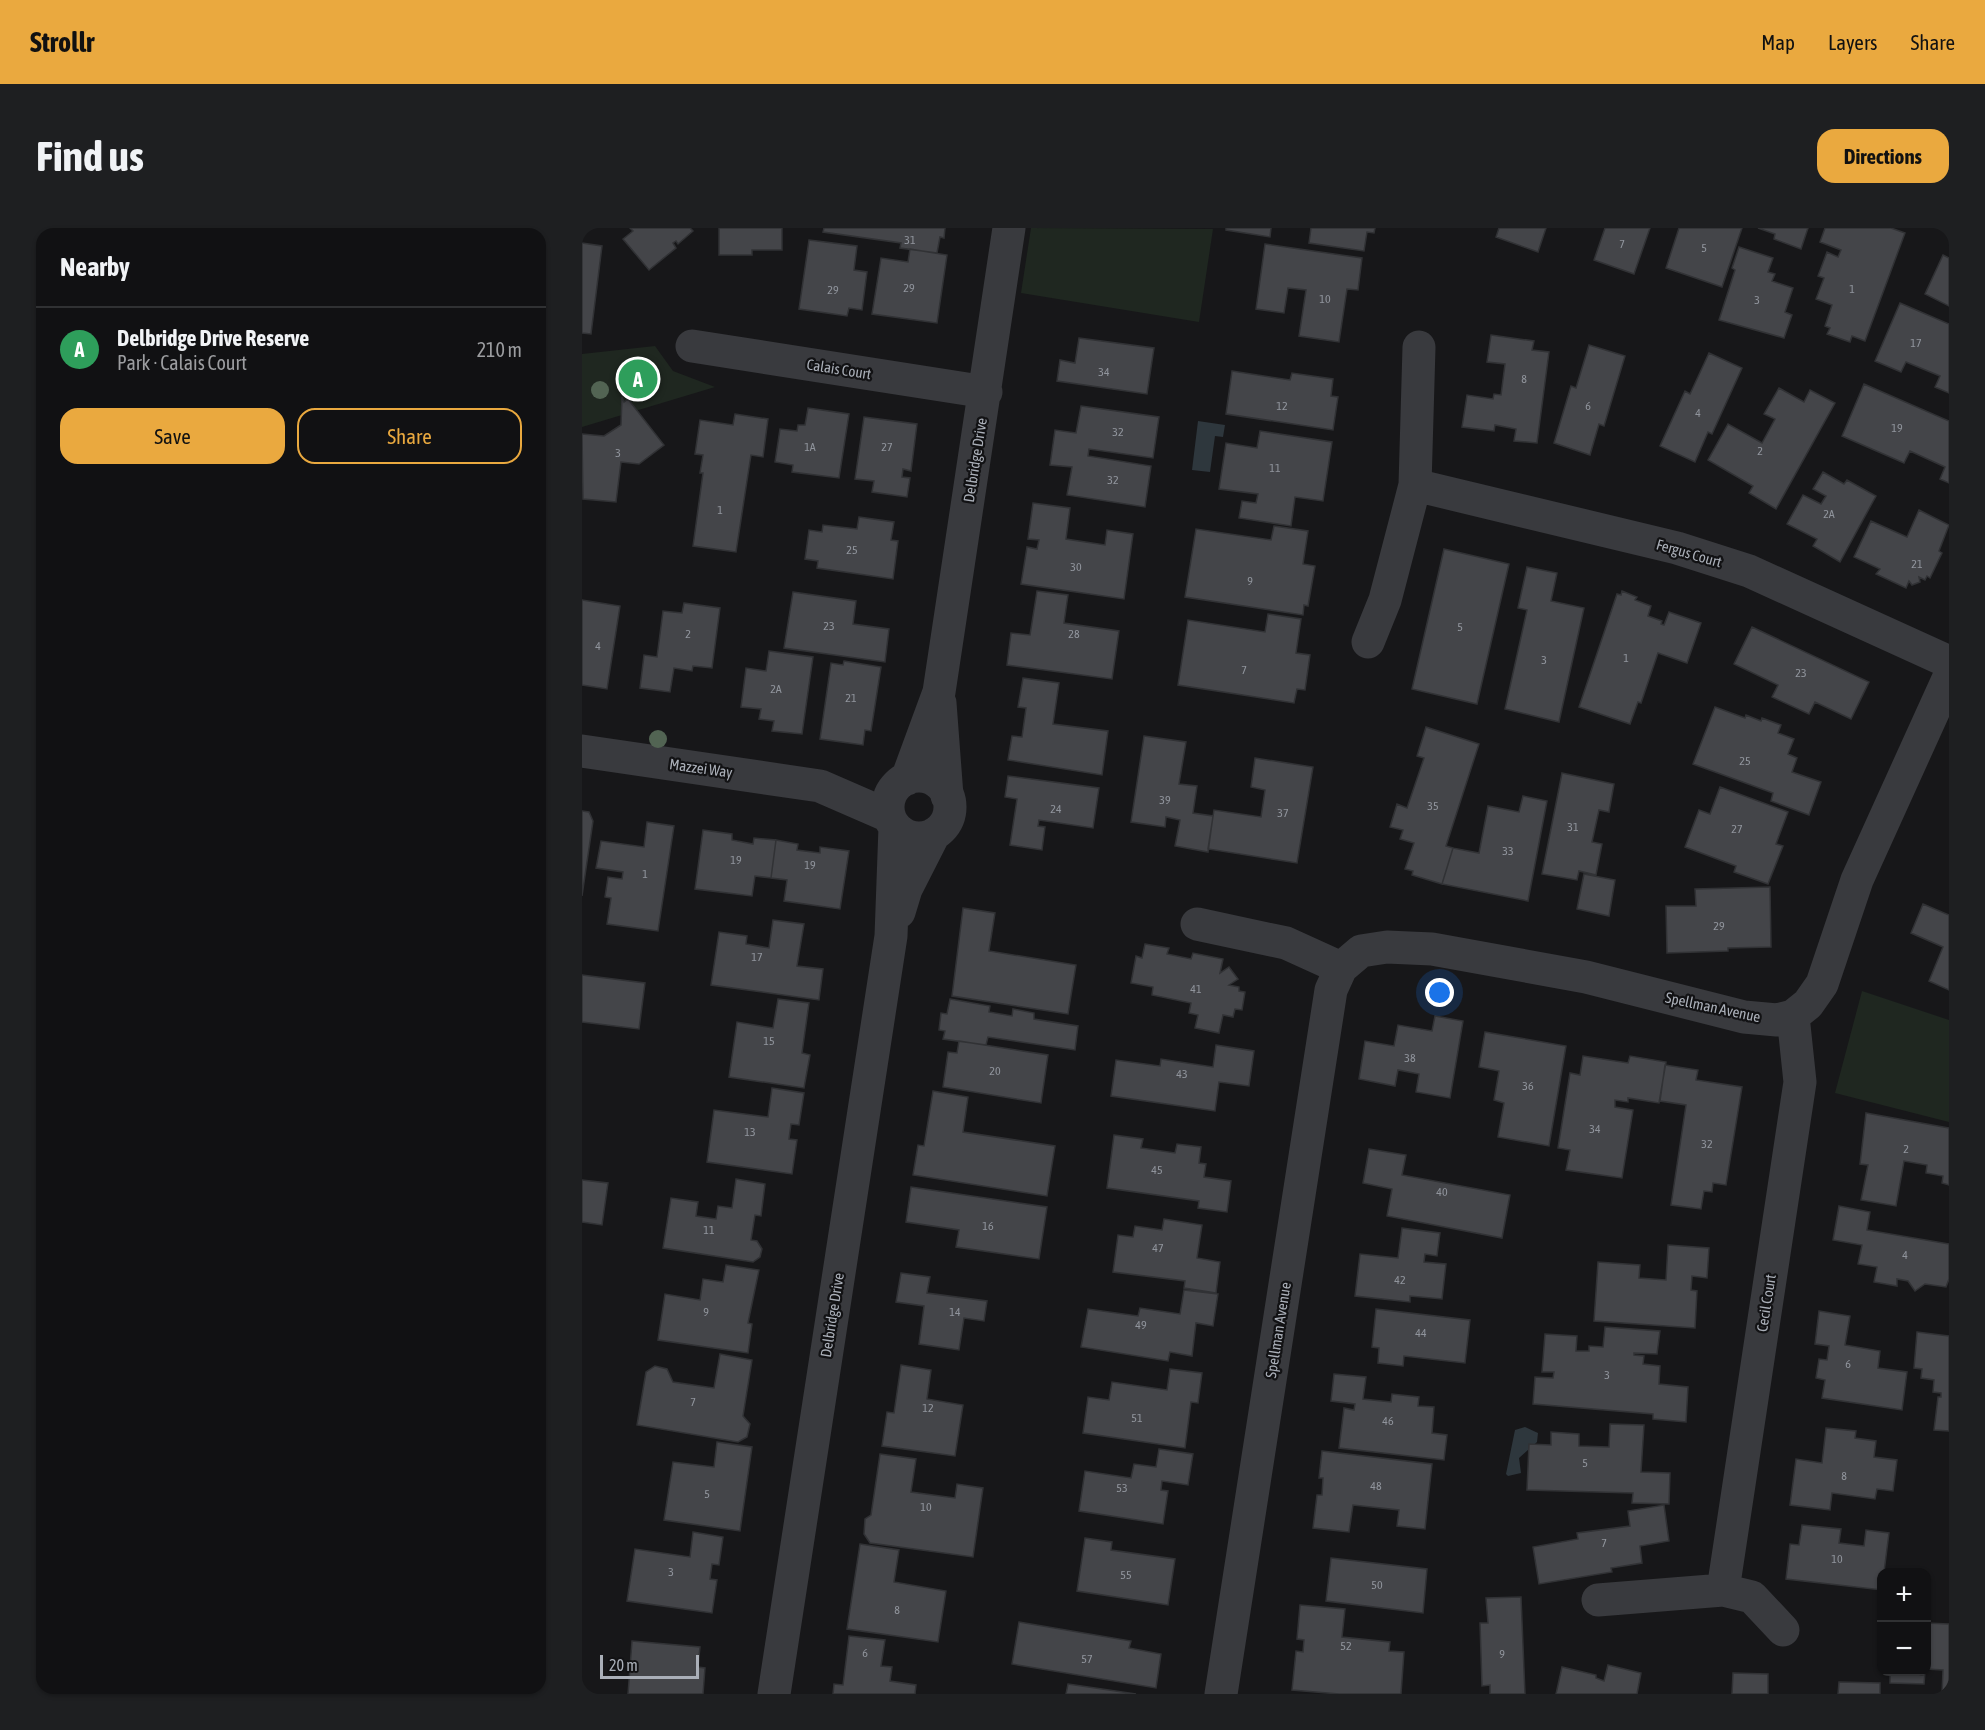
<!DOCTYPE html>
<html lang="en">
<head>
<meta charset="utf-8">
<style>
	body { margin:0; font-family:"Asap Condensed",sans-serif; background:#1e1f21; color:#f1f3f6 }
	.controls { position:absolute; right:18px; bottom:18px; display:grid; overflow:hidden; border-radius:12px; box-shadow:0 2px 4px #0004 }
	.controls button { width:54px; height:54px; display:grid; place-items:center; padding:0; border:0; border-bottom:2px solid #303133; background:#111113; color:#f1f3f6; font:30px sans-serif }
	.scale { position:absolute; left:18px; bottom:15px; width:99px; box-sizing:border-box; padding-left:6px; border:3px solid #aaafb8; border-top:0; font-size:16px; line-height:21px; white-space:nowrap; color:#aaafb8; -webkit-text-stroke:4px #121214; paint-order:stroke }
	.you { position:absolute; left:858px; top:765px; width:21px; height:21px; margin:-15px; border:4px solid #fff; border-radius:50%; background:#1a73e8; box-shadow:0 0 0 9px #1a73e833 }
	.badge { display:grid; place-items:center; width:39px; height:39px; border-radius:50%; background:#eaa93f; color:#fff; font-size:20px; font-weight:700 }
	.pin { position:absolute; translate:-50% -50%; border:3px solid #fff; box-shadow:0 2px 6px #0006 }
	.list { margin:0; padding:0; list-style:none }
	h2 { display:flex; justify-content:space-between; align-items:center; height:78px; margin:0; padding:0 24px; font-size:26px }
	h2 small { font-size:20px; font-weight:400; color:#9c9da0 }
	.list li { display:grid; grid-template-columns:39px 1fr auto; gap:18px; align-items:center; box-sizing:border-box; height:84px; padding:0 24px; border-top:2px solid #303133 }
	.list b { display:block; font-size:22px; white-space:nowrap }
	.list p { margin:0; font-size:20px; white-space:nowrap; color:#9c9da0 }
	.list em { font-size:20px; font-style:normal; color:#9c9da0 }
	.actions { display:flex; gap:12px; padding:18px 24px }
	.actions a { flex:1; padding:14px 0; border:2px solid #eaa93f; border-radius:18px; text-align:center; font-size:21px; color:#eaa93f }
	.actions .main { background:#eaa93f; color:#111 }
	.map { position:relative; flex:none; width:1367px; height:1466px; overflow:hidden; border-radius:18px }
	header { display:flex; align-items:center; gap:36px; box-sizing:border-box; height:84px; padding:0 30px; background:#eaa93f; color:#111 }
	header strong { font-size:28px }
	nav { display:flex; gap:33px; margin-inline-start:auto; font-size:21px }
	.intro { display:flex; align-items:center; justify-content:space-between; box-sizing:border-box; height:144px; padding:0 36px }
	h1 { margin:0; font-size:42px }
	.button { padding:15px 27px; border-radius:18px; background:#eaa93f; color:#111; font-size:21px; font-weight:700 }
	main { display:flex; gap:36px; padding:0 36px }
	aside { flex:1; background:#111113; border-radius:18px; box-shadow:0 2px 4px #0004 }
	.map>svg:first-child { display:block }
	.green { fill:#1f2720 }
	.water { fill:#2e373d }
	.building { fill:#444549; stroke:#313235; stroke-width:1.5 }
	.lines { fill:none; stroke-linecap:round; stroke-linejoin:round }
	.minor { stroke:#393a3e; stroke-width:33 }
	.tree { fill:#526453 }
	.labels { text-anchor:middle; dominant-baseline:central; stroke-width:4.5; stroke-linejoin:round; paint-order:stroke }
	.number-label { font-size:12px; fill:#90949c }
	.street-label { font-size:15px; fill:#aaafb8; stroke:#121214 }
</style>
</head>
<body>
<header>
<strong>Strollr</strong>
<nav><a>Map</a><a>Layers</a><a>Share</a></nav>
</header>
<div class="intro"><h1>Find us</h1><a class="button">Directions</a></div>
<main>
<aside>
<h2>Nearby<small></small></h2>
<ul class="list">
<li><span class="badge" style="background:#2e9e5b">A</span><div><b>Delbridge Drive Reserve</b><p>Park · Calais Court</p></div><em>210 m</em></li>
</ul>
<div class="actions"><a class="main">Save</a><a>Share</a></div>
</aside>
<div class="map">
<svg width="1367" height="1466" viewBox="0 0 1367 1466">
	<rect width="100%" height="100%" fill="#171719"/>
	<path class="green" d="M449,0l182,1 -14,93 -178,-29z
		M73,118l18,25 42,16 -133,40v-73z
		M1280,763l87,29v102l-114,-29z"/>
	<path class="water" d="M616,193l27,4 -2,12 -8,-1 -5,36 -18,-2z
		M943,1199l13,6 -1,9 -18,16 2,15 -13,3 -2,-2 9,-44z"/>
	<path class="building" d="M48,0h60l3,3 -15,13 -2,-3 -3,2 3,5 -27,22 -26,-31 10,-8z
		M137,0h63v22h-30v5h-33z
		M242,0h121l-1,10 -4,-1 -3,16 -37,-5 1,-5 -78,-11z
		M644,0h45l-1,9 -44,-7z
		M729,0h64l-1,5 -7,-1 -3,19 -55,-8z
		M917,0h47l-8,24 -42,-15z
		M1023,0h45l-16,46 -40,-14z
		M1097,0h63l-20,59 -56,-19z
		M1176,0h50l-7,21 -27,-10 1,-5z
		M1243,0h66l14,5 -40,108 -13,-5 -2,6 -23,-8 3,-6 -5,-2 7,-21 -16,-6 8,-21 -6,-2 9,-24 11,5 3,-7 -21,-8z
		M227,12l48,6 -3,24 13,2 -5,38 -13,-2 -2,8 -48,-7z
		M0,15l20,3 -11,88 -9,-1z
		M683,16l97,14 -4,32 -11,-1 -8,53 -40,-6 7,-46 -18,-2 -4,25 -28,-4z
		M1157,19l34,11 -5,14 7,2 -3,7 21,7 -8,24 7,3 -8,23 -65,-18 16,-50 -3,-2z
		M328,21l37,6 -10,68 -65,-9 9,-56 27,4z
		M1361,27l6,3v48l-24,-12z
		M1318,75l49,21v69l-14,-6 5,-11 -34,-14 -5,10 -26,-11z
		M909,107l43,6 -2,9 17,2 -12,91 -23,-2 2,-12 -21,-4 -1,6 -32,-4 5,-32 26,4 1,-5 7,1 4,-31 -18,-2z
		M497,110l75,10 -7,46 -90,-13 3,-21 15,3z
		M1007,117l36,11 -21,70 -5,-2 -9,31 -36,-12 17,-57 5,2z
		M1127,125l33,15 -30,66 -4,-2 -13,30 -35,-16 25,-55 5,3z
		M650,143l58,9 2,-7 41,6 -2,17 7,1 -5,33 -107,-16z
		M1282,156l85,37v62l-9,-4 5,-12 -35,-16 -6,12 -62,-27z
		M1197,160l25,14 6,-12 25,13 -59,106 -27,-16 4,-7 -45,-26 20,-36 34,19 13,-24 -11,-5z
		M40,169l2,5 4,-3 36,46 -25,19 -18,-2 -5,40 -33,-3 -1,-65 22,2 17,-11z
		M499,178l78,11 -6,41 -64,-9 -1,7 63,10 -6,41 -78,-12 5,-28 -22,-2 5,-35 21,3z
		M226,180l41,6 -10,64 -47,-6 1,-7 -18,-3 5,-33 17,2 1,-6h7z
		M153,186l33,5 -5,38 -12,-2 -15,97 -43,-6 10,-73h-3l3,-18 -8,-1 5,-34 33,5z
		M282,189l53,7 -6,47 -8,-2 -1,8 8,1 -3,19 -35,-5 2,-11 -19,-2z
		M678,203l72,11 -9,59 -28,-4 -4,29 -52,-8 3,-17 14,2 2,-9 -39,-5 7,-46 31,5z
		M1241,244l21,12 3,-4 29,16 -36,66 -27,-16 4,-7 -30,-15 16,-29 18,9 5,-8 -13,-7z
		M451,275l37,5 -4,31 39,6 2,-15 26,4 -9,65 -103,-15 6,-37 10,2 2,-9 -11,-1z
		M1337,282l30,15 -10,26 3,2 -12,25 -3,-2 -2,4 -6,-3 1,5 -8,3 -3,-4 -3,7 -30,-14 4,-5 -26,-12 17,-36 36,16z
		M277,289l35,5 -3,18 7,1 -5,38 -76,-11 1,-7 -13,-2 4,-29 13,2 1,-7 34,4z
		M692,298l34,5 -5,33 12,2 -7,40 -4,-1 -1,10 -118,-18 11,-68 75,11z
		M862,321l65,15 -32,140 -65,-15z
		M945,339l30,6 -6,28 33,7 -25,114 -54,-13 22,-99 -9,-2z
		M455,363l31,4 -4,28 55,8 -7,48 -105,-14 4,-32 19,2z
		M1040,363l15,6 -2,3 16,6 -3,10 14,5 -1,3 3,1 5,-13 32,11 -14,40 -29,-10 -17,50 -3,-1 -8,22 -51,-17 38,-113 4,1z
		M211,364l63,9 -3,23 36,5 -4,33 -101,-14z
		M0,372l38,6 -13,83 -25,-4z
		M102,375l36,5 -8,60 -19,-2 -1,5 -18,-3 -4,24 -30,-4 4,-33 13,2 6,-46 19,2z
		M686,386l33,5 -5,34 14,2 -5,35 -8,-1 -3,14 -116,-18 10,-65 77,12z
		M1170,399l117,55 -18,37 -36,-17 -6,12 -37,-17 6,-12 -44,-21z
		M187,423l44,6 -11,77 -30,-3 2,-10 -15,-2 2,-10 -20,-2 5,-39 20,3z
		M262,433l37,6 -10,64 -6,-1 -2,15 -43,-6 11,-76 12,2z
		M441,450l36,5 -6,41 55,7 -6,44 -94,-15 4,-24 10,1 4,-29 -8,-1z
		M1133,479l30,11 1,-3 15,6 1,-3 19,7 -3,8 16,6 -6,15 9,4 -5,14 29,10 -12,33 -38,-14 2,-8 -80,-29z
		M844,499l53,17 -33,102 7,2 -11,36 -30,-9 1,-4 -8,-2 9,-26 -14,-4 3,-9 -13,-3 7,-23 10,4 17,-50 -7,-2z
		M562,508l42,6 -7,42 18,2 -4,27 20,3 -5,36 -33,-6 5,-26 -14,-3 -1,10 -34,-5z
		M673,530l58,9 -16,96 -89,-14 6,-39 47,7 4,-27 -14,-3z
		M980,545l52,11 -5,28 -10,-2 -7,32 10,2 -6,31 -17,-4 -2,9 -35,-6z
		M426,548l91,12 -6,40 -54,-8 -1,6 7,1 -3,23 -32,-5 7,-46 -12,-2z
		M1138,559l68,25 -12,32 7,2 -15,38 -34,-12 2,-6 -51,-19 14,-37 11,4z
		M941,568l24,5 -19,100 -86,-17 11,-36 26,5 9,-47 31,6z
		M0,583l7,1 4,9 -11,75z
		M65,594l27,4 -16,105 -51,-7 4,-26 -6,-1 3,-20 14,2 1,-7 -27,-4 5,-27 43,6z
		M121,602l29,4v6l21,4 1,-6 22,2 -5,38 -16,-2 -3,20 -57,-7z
		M194,612l22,4 -1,6 23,3v-6l29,4 -9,58 -56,-8 3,-21 -16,-2z
		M1002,646l31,6 -6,36 -32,-7z
		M1188,659l1,60 -43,1v3l-61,2 -1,-47h30l-1,-17z
		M1341,676l26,11v75l-20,-9 14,-34 -32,-14z
		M381,680l32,5 -6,38 87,14 -8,49 -116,-18z
		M191,692l31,4 -7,42 26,3 -4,31 -108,-15 8,-53 28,4 -1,8 23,4z
		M563,716l24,4 -2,6 24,5 2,-6 30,6 -3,14 9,-6 9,12 -9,6 10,2v4l6,1 -3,18 -7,-1 -2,8 -10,-2 -4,18 -24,-5 3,-13 -9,-2 2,-10 -39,-8 1,-8 -22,-4 5,-27 6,2z
		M0,747l63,8 -6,46 -57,-7z
		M196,771l31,4 -7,50 8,2 -6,33 -75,-11 8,-55 36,6z
		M368,771l40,7 -1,6 23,4 1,-7 21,4v6l44,7 -3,24 -87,-13 -2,8 -43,-6 2,-8 -6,-1 2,-17 6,1z
		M853,788l28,5 -13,77 -34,-6 3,-18 -21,-4 -3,16 -36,-7 6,-38 29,5 4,-21 34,6z
		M903,804l81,14 -17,100 -51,-9 6,-34 -10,-3 5,-29 -20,-4z
		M377,813l89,14 -7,48 -98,-16 5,-35 9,1z
		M634,817l38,6 -5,35 -30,-4 -4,29 -104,-15 5,-36 44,6 1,-7 52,8z
		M1001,828l45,7 2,-7 36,6 -7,41 -31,-5v4l-13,-2v7l18,3 -11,68 -56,-8 4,-20 -12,-2 12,-75 10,2z
		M1083,837l33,5 -2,10 46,7 -16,98 -13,-2 -1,9 -8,-1 -3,18 -30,-4 15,-100 -26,-4z
		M190,860l32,5 -5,32 -8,-1 -2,15 8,1 -5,34 -85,-12 7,-52 54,7z
		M351,863l35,6 -5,35 92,14 -8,50 -134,-21 5,-30 6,1z
		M1284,885l83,15v57l-7,-2 1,-7 -17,-3 1,-8 -23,-4 -8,45 -35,-6 7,-35 -8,-1z
		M532,907l29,4 -2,9 34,5 2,-9 24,3 -2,16 7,1 -2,13 27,4 -4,31 -29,-4 1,-7 -92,-13z
		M787,921l37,6 -4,20 108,20 -8,43 -115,-22 5,-27 -29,-6z
		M154,951l29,5 -4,32 -6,-1 -4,25 6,1 5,8 -2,8 -7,5 -90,-14 8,-50 27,4 -2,14 20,3 2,-13 14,2z
		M0,952l26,3 -6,42 -20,-3z
		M329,959l136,20 -8,52 -83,-12 3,-17 -53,-8z
		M1257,978l31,6 -3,18 82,14v35l-3,8 -21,-3 -10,7 -7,-10 -11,-2v7l-23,-4 3,-15 -19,-3 4,-19 -29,-5z
		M582,991l38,6 -5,33 23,4 -4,31 -32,-5 1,-7 -72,-9 5,-37 15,2 2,-11 27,4z
		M820,1000l38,5 -3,23 -12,-2 -1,8 22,2 -4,35 -32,-3v6l-55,-6 5,-42 38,4z
		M1086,1017l41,3 -2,30 -15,-2 -1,14 6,1 -2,37 -101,-7 4,-59 42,3 -1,13 27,2z
		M144,1037l33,5 -11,53 4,1 -4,29 -90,-13 7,-46 35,6 3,-21 20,3z
		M319,1045l29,4 -3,16 60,8 -3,20 -20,-3 -5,32 -40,-6 5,-38 -28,-4z
		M602,1062l34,4 -5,32 -17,-3 -4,33 -22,-4 -2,9 -87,-14 7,-38 50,7 2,-8 40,6z
		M794,1081l94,11 -5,43 -61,-7 -1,10 -25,-3 1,-15 -7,-1z
		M1237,1083l31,5 -5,29 35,6 -2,17 29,4 -5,38 -80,-12 3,-18 -9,-2 3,-19 8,1 2,-14 -14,-2z
		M1023,1099l55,4 -3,23 -23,-1v2l10,1 -1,8 17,2 -1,18 29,3 -2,35 -33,-3v-5l-120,-10 2,-27 18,1 1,-6h-12l3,-38 32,2 -1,15h13v-5l14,1z
		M1335,1104l32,4v95l-15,-1 4,-33h3v-4l-8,-1 1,-12 -13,-2 1,-9 -8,-1z
		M138,1126l32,6 -9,56 7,8 -3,13 -9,5 -101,-17 9,-53 9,-6 12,3 6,13 41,6z
		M319,1137l30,5 -4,29 36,6 -8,51 -73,-10 5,-34 7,1z
		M588,1141l32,4 -4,30 -7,-1 -6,46 -102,-15 5,-36 21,3 3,-18 55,8z
		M752,1146l32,3 -3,22 28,3 1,-8 27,3 -1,9 16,1 -2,26 15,2 -3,25 -105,-12 5,-40 10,2 1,-6 -24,-3z
		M1028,1196l34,1 -3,47 29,1 -1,31 -37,-1 1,-10 -106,-3 2,-46 22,1v-13l28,2v12l30,1z
		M1244,1200l30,3 -1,7 21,3 -2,16 23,3 -4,31 -16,-2 -2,10 -43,-6 -2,17 -40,-5 6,-46 26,4z
		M135,1214l35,5 -12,84 -76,-11 9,-58 41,5z
		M577,1221l34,5 -5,31 -26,-4 -1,9 7,1 -5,33 -84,-13 6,-40 46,7 3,-14 22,3z
		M740,1223l110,13 -7,65 -28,-3 2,-16 -46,-5 -4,27 -36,-4 4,-33h5l1,-17h-4z
		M298,1226l36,5 -5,33 44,6 2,-14 26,4 -10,69 -103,-14 -6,-9 1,-15 6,-4z
		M1082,1277l5,36 -29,5 2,17 -31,5 1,4 -73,12 -6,-37 45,-8 -1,-6 53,-7 -2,-15z
		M1220,1297l39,4 -2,14 25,3 2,-16 23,3 -5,39h-2v18l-96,-11 4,-35 9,1z
		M111,1304l30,5 -4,28 -7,-1 -2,15 7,1 -5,33 -85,-12 8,-52 55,8z
		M503,1310l27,4 -1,8 64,9 -7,46 -91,-14z
		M278,1316l39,6 -5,32 52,9 -8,51 -91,-13z
		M749,1330l96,11 -4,44 -97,-12z
		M939,1369l4,97h-35v-9l-8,1 -2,-63h8l-2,-25z
		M718,1377l45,4 -3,28 48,5 -1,9 15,1 -3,42h-62l-47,-4 4,-39 7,1 1,-12 -7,-1z
		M437,1394l112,19 -2,7 32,6 -5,34 -144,-24z
		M1344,1395l23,1v70h-7l1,-24 -17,-1z
		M267,1408l36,4 -4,26 11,1 -2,14 26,4 -1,9h-82l1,-10 9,1z
		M50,1413l68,6 -2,20 7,1 -2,26h-75z
		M1026,1437l33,8 -4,21h-81l6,-27 34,8v3l8,3z
		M1308,1444h35l-1,12 -34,-1z
		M1151,1445l35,1v20h-36z
		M1257,1454l41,1v11h-42z
		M486,1456l68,10h-70z"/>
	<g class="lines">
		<path class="minor" d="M110,118l294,46
			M833,257l262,63 72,23 200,91
			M786,414l17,-42 30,-115 4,-138
			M358,475l7,93
			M0,523l238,35 69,30
			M306 579a31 31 0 1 1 62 0a31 31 0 1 1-62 0Z
			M325,551l32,-87 70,-464
			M317,684l7,-23 28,-55
			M615,696l89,19 55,25
			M1141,1362l77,-508 -7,-66
			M1016,1372l125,-10 29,7 31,33
			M192,1466l117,-758 4,-109
			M639,1466l110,-704 10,-22 20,-17 26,-4 45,2 154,28 158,40 33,3 16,-4 15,-12 14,-20 35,-104 92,-203"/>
	</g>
	<g class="tree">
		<circle cx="18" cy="162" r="9"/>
		<circle cx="76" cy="511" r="9"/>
	</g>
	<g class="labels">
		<g class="number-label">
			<text x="328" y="12">31</text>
			<text x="1040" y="16">7</text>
			<text x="1122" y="20">5</text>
			<text x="327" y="60">29</text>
			<text x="1270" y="61">1</text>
			<text x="251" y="62">29</text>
			<text x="743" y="71">10</text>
			<text x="1175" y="72">3</text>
			<text x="1334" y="115">17</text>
			<text x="522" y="144">34</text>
			<text x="942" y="151">8</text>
			<text x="700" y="178">12</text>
			<text x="1006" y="178">6</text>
			<text x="1116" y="185">4</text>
			<text x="1315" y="200">19</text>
			<text x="536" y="204">32</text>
			<text x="228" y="219">1A</text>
			<text x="305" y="219">27</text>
			<text x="1178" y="223">2</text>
			<text x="36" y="225">3</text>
			<text x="693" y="240">11</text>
			<text x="531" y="252">32</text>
			<text x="138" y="282">1</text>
			<text x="1247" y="286">2A</text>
			<text x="270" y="322">25</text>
			<text x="1335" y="336">21</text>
			<text x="494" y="339">30</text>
			<text x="668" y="353">9</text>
			<text x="247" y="398">23</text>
			<text x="878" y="399">5</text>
			<text x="106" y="406">2</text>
			<text x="492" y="406">28</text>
			<text x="16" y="418">4</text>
			<text x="1044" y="430">1</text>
			<text x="962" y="432">3</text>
			<text x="662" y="442">7</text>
			<text x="1219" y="445">23</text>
			<text x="194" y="461">2A</text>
			<text x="269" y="470">21</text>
			<text x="1163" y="533">25</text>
			<text x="583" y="572">39</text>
			<text x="851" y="578">35</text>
			<text x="474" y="581">24</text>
			<text x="701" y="585">37</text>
			<text x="991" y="599">31</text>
			<text x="1155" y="601">27</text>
			<text x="926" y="623">33</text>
			<text x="154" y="632">19</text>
			<text x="228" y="637">19</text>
			<text x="63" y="646">1</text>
			<text x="1137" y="698">29</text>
			<text x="175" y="729">17</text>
			<text x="614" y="761">41</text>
			<text x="187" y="813">15</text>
			<text x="828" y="830">38</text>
			<text x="413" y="843">20</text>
			<text x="600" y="846">43</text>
			<text x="946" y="858">36</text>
			<text x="1013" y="901">34</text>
			<text x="168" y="904">13</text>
			<text x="1125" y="916">32</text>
			<text x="1324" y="921">2</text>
			<text x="575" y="942">45</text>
			<text x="860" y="964">40</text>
			<text x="406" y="998">16</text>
			<text x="127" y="1002">11</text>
			<text x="576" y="1020">47</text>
			<text x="1323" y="1027">4</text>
			<text x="818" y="1052">42</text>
			<text x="124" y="1084">9</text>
			<text x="373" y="1084">14</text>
			<text x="559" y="1097">49</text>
			<text x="839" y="1105">44</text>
			<text x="1266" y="1136">6</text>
			<text x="1025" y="1147">3</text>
			<text x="111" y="1174">7</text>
			<text x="346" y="1180">12</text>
			<text x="555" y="1190">51</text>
			<text x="806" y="1193">46</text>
			<text x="1003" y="1235">5</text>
			<text x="1262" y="1248">8</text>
			<text x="794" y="1258">48</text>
			<text x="540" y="1260">53</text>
			<text x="125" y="1266">5</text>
			<text x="344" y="1279">10</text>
			<text x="1022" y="1315">7</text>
			<text x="1255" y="1331">10</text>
			<text x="89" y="1344">3</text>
			<text x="544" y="1347">55</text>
			<text x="795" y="1357">50</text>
			<text x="315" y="1382">8</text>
			<text x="764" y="1418">52</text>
			<text x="283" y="1425">6</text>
			<text x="920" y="1426">9</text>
			<text x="505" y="1431">57</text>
		</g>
		<g class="street-label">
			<text transform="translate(257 141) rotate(9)">Calais Court</text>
			<text transform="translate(393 232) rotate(-81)">Delbridge Drive</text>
			<text transform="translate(1107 325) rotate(16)">Fergus Court</text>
			<text transform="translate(119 540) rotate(8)">Mazzei Way</text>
			<text transform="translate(1131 779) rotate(12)">Spellman Avenue</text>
			<text transform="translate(1184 1075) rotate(-81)">Cecil Court</text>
			<text transform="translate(250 1087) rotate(-81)">Delbridge Drive</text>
			<text transform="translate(696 1102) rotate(-81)">Spellman Avenue</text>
		</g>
	</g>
</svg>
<div class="controls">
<button>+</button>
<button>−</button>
</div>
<div class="scale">20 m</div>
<div class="you"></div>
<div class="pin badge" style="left:56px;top:151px;background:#2e9e5b">A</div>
</div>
</main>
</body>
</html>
